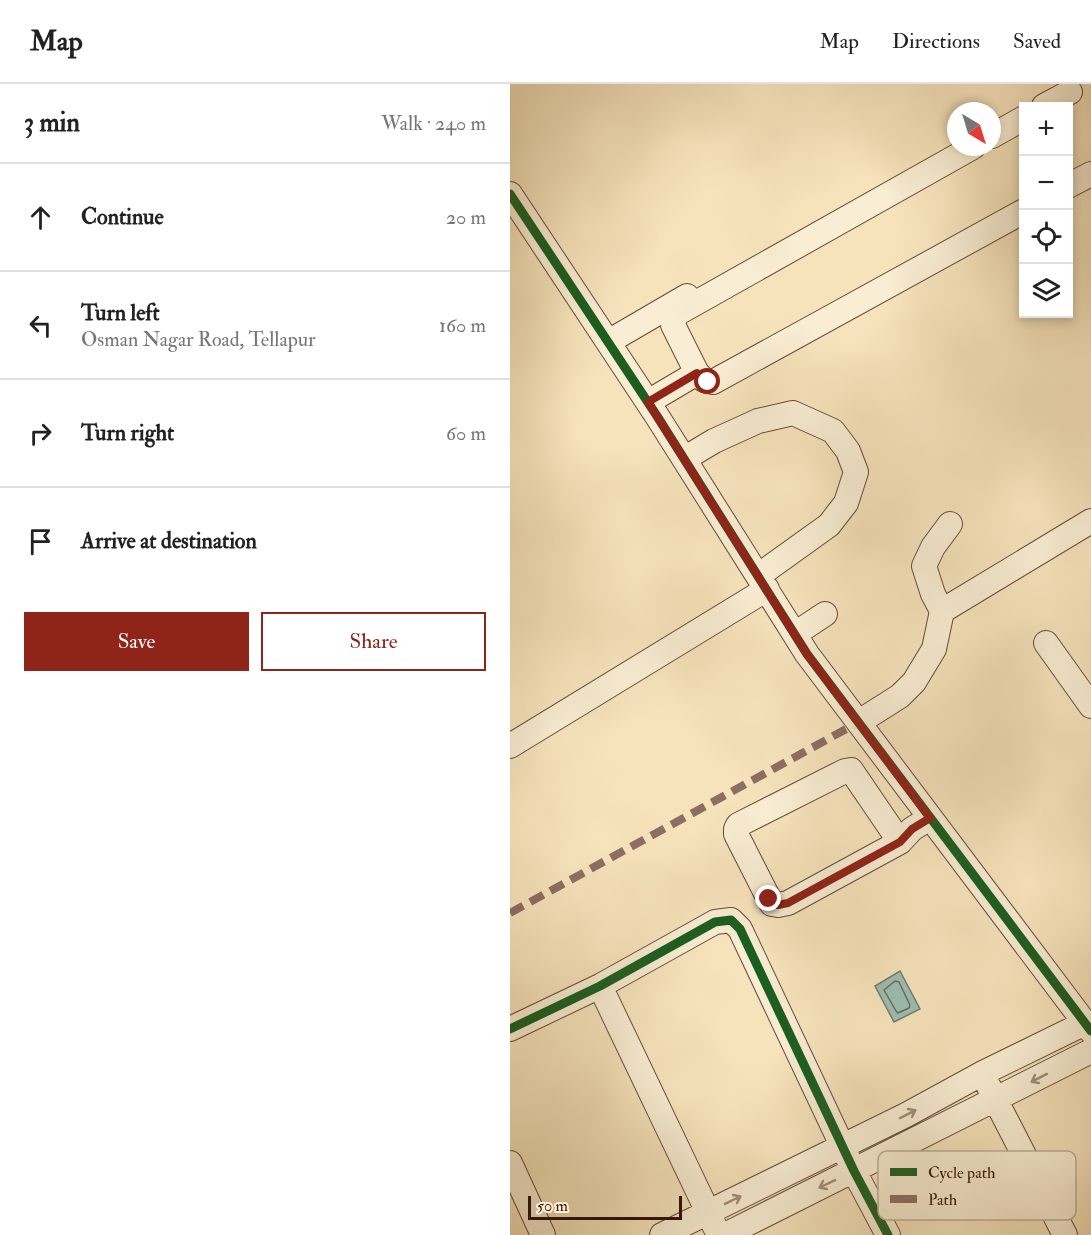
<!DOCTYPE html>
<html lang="en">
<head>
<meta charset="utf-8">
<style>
	body { margin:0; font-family:"IM FELL Double Pica",serif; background:#f6f6f6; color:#222 }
	.controls { position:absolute; right:18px; top:18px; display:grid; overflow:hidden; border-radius:0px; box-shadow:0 3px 9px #0003 }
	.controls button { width:54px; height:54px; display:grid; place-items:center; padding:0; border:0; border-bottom:2px solid #e0e0e0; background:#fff; color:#222; font:30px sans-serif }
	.compass { position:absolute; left:437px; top:18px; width:54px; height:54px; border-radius:50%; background:#fff; box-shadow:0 3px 9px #0003; rotate:142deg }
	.scale { position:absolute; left:18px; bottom:15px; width:154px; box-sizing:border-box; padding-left:6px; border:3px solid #371809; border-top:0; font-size:16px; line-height:21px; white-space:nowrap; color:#371809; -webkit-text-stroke:4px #f9edd3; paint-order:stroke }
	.stop { position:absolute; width:18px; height:18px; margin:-14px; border:4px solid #8f2418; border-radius:50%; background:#fff }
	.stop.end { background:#8f2418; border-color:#fff; box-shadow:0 2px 6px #0008 }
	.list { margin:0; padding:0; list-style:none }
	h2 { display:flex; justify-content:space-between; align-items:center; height:78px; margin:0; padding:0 24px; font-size:26px }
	h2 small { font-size:20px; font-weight:400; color:#767676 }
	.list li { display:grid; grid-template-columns:39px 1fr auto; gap:18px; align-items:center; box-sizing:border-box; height:108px; padding:0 24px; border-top:2px solid #e0e0e0 }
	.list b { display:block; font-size:22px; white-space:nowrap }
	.list p { margin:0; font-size:20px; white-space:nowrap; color:#767676 }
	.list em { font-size:20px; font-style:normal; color:#767676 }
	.actions { display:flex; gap:12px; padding:18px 24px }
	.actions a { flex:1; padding:14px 0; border:2px solid #8f2418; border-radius:0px; text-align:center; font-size:21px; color:#8f2418 }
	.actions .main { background:#8f2418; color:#fff }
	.icon { flex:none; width:33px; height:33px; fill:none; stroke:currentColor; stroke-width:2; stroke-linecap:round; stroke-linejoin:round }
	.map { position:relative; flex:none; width:581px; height:1151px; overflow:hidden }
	header { display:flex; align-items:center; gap:36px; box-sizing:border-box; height:84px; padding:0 30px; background:#fff; border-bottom:2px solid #e0e0e0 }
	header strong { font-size:28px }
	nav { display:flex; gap:33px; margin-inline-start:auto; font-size:21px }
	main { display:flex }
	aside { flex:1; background:#fff }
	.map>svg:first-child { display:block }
	.water { fill:#9dbeb2; stroke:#747c6e; stroke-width:1.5 }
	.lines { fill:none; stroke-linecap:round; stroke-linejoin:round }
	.shore { stroke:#6a6b5e; stroke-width:1.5 }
	.minor-casing { stroke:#674b36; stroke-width:26 }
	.minor { stroke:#f9edd3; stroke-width:24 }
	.quiet { stroke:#8d6e63; stroke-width:8; stroke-dasharray:15 8; stroke-linecap:butt }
	.cycleway-casing { stroke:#f9edd3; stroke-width:13 }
	.cycleway { stroke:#1b5e20; stroke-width:9 }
	.oneway { stroke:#a28d78 }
	.route { stroke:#8f2418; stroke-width:8 }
	.key { fill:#f9edd3; stroke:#bfad96; stroke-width:1.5 }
	.key-label { font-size:16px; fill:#371809 }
</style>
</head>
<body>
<header>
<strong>Map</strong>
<nav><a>Map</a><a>Directions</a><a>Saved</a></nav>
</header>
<main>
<aside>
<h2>3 min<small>Walk · 240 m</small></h2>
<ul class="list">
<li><svg class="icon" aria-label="ahead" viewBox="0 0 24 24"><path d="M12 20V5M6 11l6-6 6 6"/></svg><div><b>Continue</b></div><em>20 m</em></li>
<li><svg class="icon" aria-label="left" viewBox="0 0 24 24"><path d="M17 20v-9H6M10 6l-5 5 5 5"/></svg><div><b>Turn left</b><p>Osman Nagar Road, Tellapur</p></div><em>160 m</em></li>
<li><svg class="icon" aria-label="right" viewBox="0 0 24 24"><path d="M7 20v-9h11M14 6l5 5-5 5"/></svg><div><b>Turn right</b></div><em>60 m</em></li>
<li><svg class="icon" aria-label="arrive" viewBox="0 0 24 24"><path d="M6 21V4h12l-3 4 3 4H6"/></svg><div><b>Arrive at destination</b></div></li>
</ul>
<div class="actions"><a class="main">Save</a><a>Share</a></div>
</aside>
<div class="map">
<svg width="581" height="1151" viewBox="0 0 581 1151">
	<rect width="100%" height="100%" fill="#f6e3bc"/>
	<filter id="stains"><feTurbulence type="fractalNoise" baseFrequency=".00333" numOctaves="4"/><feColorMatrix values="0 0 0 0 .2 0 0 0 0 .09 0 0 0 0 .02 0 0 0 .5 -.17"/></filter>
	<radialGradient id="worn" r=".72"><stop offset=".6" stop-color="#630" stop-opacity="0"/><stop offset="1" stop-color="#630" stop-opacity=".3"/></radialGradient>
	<path class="water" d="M390,887l20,38 -26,13 -19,-36z"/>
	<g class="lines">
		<path class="shore" d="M385,897l4,1 11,23 -1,3 -11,5 -2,-2 -12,-21z"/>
		<g class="minor-casing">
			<path id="minor" d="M534,22l26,-14
				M482,52l32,-18
				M558,102l23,-12
				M0,110l147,222 150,238 284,377
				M98,258l79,-46
				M187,289l-24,-48 1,-6 4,-6 295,-166
				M138,318l49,-29 7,7 9,2 311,-171
				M174,375l30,-18 44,-20 35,-8 40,18 15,20 8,21 -10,31 -17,22 -71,51
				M432,527l-9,-17 -9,-28 9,-19 17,-23
				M285,550l30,-20
				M536,559l45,63
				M349,638l41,-26 14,-14 20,-33 8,-38 149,-90
				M0,662l257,-157
				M390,758l-49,-72 -6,1 -107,54 -2,4v5l33,65 3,5 6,1 10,-2 112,-61 12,-13 18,-11
				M90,902l115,241
				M0,945l90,-43 115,-64 16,-2 9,9 114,242 34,64
				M479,1003l76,148
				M0,1079l33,72
				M152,1151l244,-120 77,-42 102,-50
				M215,1151l366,-184"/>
		</g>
		<use href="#minor" class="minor"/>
		<path class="quiet" d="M0,829l349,-191"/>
		<g class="cycleway-casing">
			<path id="cycleway" d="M0,110l147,222 150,238 284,377
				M0,945l90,-43 115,-64 16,-2 9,9 114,242 34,64"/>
		</g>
		<use href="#cycleway" class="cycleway"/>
	</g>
	<defs><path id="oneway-shaft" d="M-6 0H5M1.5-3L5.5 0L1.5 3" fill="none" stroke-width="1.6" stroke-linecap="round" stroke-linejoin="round" transform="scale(1.5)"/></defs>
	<g class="oneway">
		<use href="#oneway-shaft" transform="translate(529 994) rotate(153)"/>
		<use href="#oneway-shaft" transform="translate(398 1030) rotate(-27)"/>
		<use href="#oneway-shaft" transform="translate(317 1100) rotate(154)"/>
		<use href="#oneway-shaft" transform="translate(223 1116) rotate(-26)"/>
	</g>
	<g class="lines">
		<path class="route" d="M198,298l-11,-9 -49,29 159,252 123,164 -18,11 -12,13 -112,61 -10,2 -6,-1 -3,-5"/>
	</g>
	<rect x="368" y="1067" width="198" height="69" rx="9" class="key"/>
	<rect x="380" y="1084" width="27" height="8" fill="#1b5e20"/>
	<rect x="380" y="1111" width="27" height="8" fill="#8d6e63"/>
	<g class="key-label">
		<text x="418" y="1094">Cycle path</text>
		<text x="418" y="1121">Path</text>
	</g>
	<rect width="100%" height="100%" filter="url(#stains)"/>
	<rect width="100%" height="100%" fill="url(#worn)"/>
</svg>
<div class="controls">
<button>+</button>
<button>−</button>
<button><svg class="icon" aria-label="locate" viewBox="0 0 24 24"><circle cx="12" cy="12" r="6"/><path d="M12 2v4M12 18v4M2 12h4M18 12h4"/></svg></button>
<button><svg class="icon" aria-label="layers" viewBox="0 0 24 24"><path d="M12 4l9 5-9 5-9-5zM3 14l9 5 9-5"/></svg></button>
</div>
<svg class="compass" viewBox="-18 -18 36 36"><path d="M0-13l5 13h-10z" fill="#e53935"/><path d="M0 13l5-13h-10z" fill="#767676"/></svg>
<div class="scale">50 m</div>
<div class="stop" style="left:198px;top:298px"></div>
<div class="stop end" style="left:259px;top:815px"></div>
</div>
</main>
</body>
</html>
